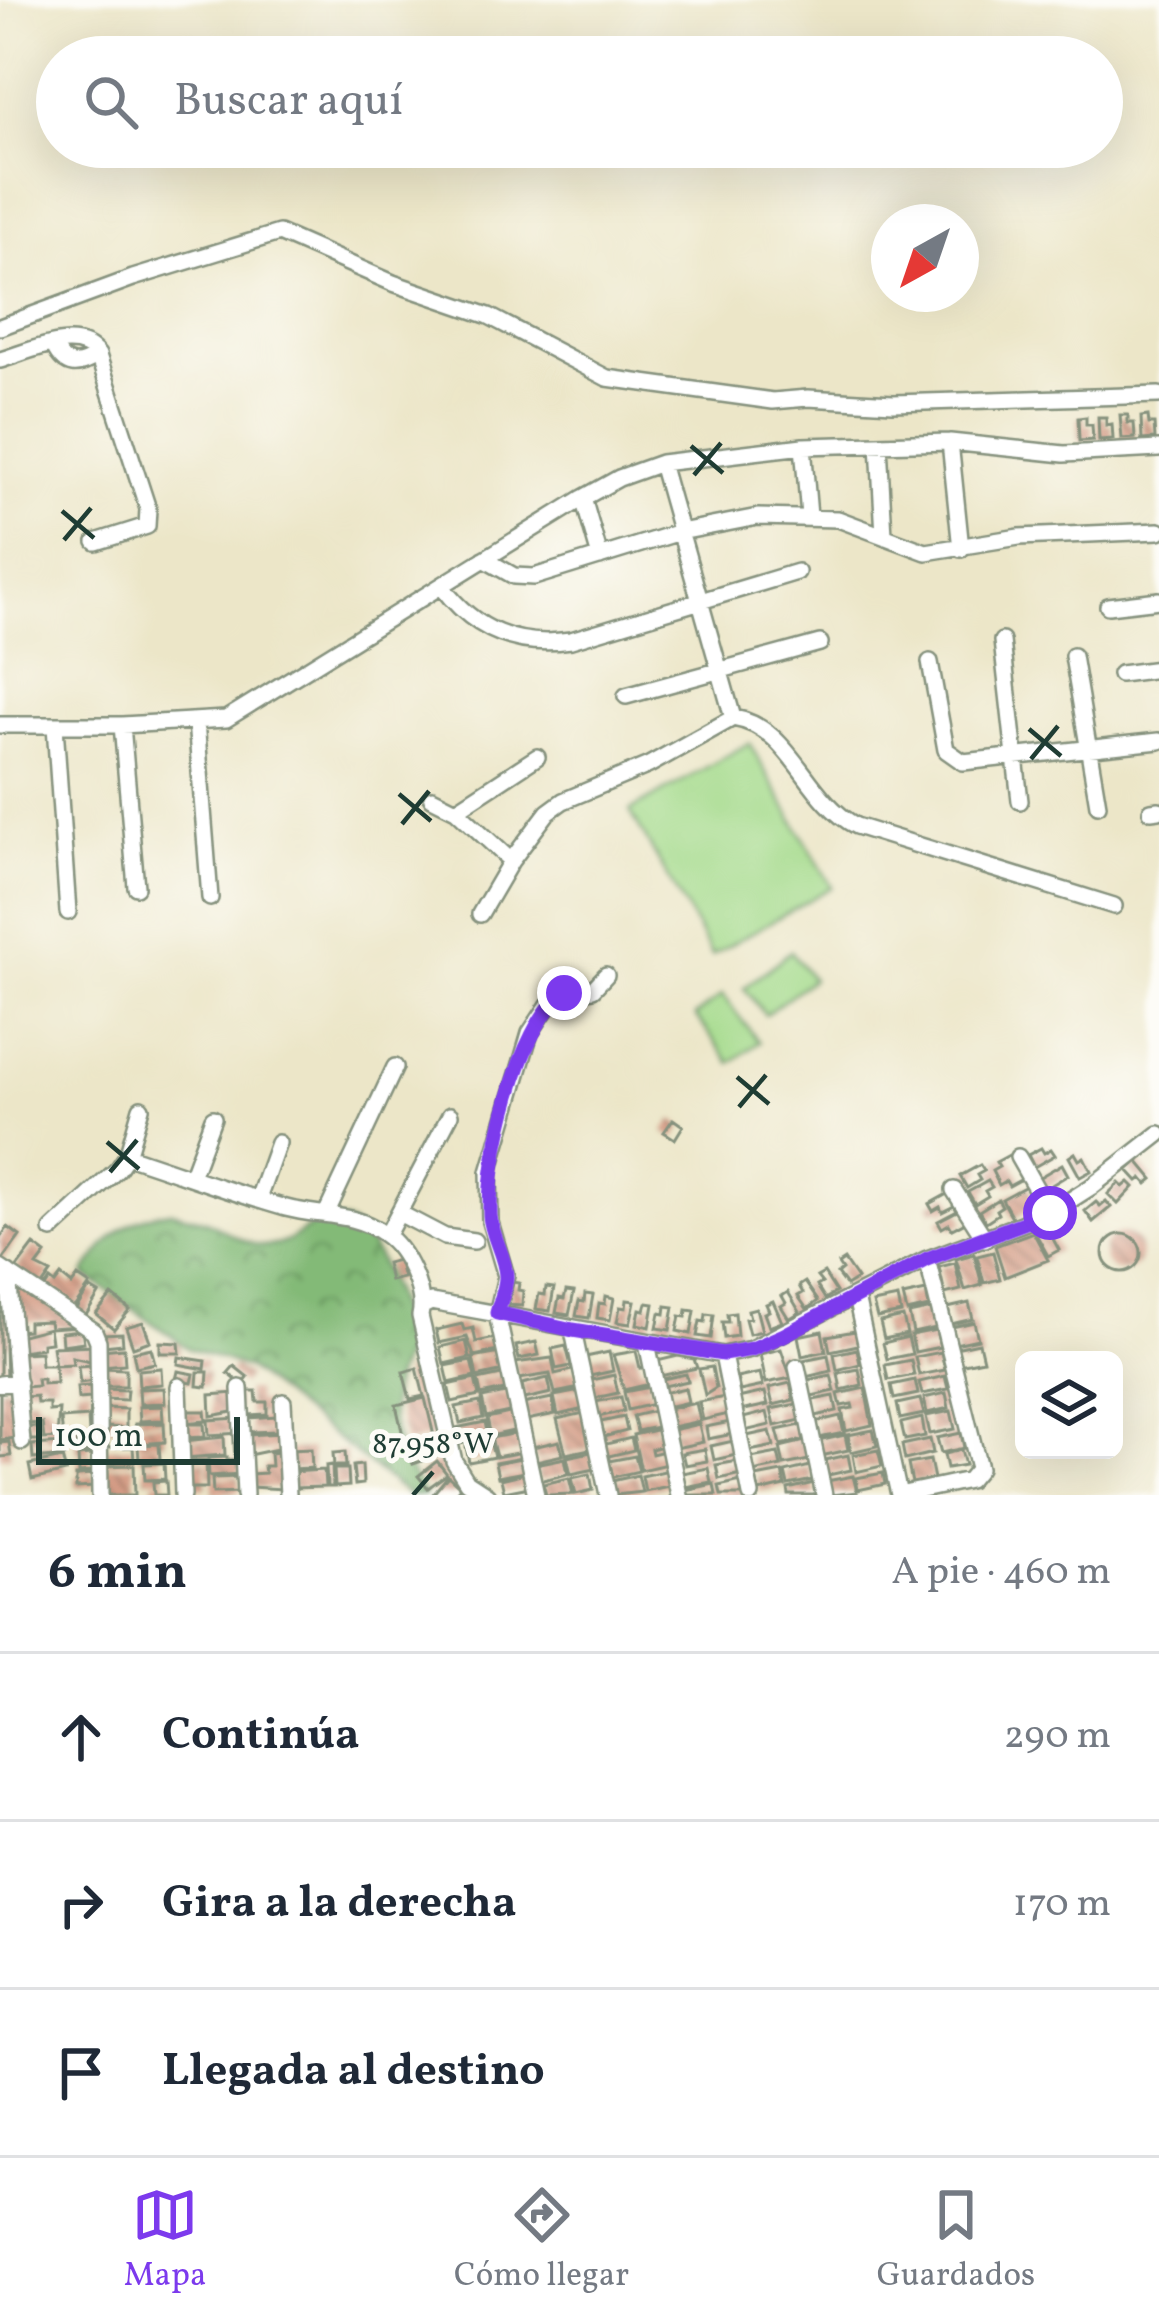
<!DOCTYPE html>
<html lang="es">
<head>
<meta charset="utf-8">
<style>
	body { margin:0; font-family:Vollkorn,serif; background:#f6f6f7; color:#1f2937 }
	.controls { position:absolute; right:36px; bottom:36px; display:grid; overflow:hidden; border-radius:18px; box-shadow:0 12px 48px #0002 }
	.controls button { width:108px; height:108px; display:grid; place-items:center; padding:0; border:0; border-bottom:3px solid #e0e1e3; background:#fff; color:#1f2937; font:60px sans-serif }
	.compass { position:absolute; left:871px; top:204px; width:108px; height:108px; border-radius:50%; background:#fff; box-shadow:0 12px 48px #0002; rotate:220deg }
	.scale { position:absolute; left:36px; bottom:30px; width:204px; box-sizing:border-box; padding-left:12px; border:6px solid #1f3d34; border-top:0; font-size:33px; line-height:42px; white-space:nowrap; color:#1f3d34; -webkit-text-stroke:9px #fdfcf7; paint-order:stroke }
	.stop { position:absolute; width:36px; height:36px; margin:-27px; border:9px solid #7c3aed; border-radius:50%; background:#fff }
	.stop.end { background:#7c3aed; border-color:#fff; box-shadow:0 3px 12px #0008 }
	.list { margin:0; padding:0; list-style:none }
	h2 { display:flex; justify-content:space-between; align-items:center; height:156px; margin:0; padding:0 48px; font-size:51px }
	h2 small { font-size:39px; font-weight:400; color:#747a83 }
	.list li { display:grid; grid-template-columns:78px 1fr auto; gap:36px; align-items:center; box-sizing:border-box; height:168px; padding:0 48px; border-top:3px solid #e0e1e3 }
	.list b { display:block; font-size:45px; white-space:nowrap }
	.list em { font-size:39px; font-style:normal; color:#747a83 }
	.icon { flex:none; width:66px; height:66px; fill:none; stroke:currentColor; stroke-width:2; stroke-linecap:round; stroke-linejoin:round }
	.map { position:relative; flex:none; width:1159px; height:1495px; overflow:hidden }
	.search { position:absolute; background:#fff; box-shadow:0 12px 48px #0002; left:36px; right:36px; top:36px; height:132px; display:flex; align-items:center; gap:30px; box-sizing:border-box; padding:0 42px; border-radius:66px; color:#747a83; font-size:45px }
	.sheet { height:660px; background:#fff }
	nav { display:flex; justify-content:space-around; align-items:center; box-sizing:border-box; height:168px; border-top:3px solid #e0e1e3; background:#fff; font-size:33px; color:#747a83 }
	nav a { display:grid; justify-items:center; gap:6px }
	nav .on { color:#7c3aed }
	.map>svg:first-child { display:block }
	.grass { fill:#a4da8b; stroke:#628c60; stroke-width:3 }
	.forest { fill:url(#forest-crowns); stroke:#517c56; stroke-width:3 }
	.building { fill:url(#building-back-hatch) }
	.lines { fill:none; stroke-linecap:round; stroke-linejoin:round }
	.minor-casing { stroke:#86927e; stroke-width:20 }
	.minor { stroke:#fff; stroke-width:15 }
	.route { stroke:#7c3aed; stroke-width:15 }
	.ticks { fill:none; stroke:#1f3d34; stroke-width:4.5 }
	.ticks-label { font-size:30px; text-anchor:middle; fill:#1f3d34; stroke:#fdfcf7; stroke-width:10; stroke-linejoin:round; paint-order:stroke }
</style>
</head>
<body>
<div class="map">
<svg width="1159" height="1495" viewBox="0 0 1159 1495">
	<defs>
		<pattern id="forest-crowns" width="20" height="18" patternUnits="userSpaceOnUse" patternTransform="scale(3)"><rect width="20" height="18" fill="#83ba77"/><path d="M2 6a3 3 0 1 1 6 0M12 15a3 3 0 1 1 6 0" fill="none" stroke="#6b9862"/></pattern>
		<pattern id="building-back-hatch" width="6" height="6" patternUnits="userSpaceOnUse" patternTransform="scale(3)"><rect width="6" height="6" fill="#d49b84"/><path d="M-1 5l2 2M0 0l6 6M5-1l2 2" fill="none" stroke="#ab806d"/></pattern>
	</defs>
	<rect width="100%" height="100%" fill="#fdfcf7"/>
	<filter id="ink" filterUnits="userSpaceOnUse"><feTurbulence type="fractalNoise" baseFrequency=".00833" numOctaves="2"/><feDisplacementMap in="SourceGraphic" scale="24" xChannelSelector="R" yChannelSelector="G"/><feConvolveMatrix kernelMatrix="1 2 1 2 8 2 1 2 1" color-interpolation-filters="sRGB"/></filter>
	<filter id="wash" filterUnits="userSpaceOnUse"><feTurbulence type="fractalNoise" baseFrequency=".004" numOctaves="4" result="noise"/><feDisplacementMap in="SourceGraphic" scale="48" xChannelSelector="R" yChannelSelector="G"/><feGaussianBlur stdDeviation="2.7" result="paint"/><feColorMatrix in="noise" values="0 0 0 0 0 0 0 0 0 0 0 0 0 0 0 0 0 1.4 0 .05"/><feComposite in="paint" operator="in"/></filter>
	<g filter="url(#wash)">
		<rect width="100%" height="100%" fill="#ece6c8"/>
		<path class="grass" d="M749,743l83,144 -120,68 -82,-144z
			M791,951l21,28 -47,36 -21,-27z
			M722,995l37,47 -28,21 -36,-47z"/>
		<path class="forest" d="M171,1211c12,4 25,6 37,11 20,9 38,25 61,24 24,-1 37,-23 60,-26 49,-7 68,91 80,126 -32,53 -18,100 16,149h-17l-161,-127 -58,-19 -105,-75c22,-35 45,-59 87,-63z"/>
		<g id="blocks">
			<path class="building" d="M1120,415h8v8h6l1,15 -13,1z
				M1148,416l1,8h5l1,15 -13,1 -1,-23z
				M1086,417v8h6l1,15 -14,1 -1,-23z
				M1098,417h8v8l6,-1 1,15 -14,1z
				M673,1119l10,7 -8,13 -11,-7z
				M1041,1148l3,5 7,-4 4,6 -21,12 -6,-12z
				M1075,1153l4,7 5,-3 7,14 -11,6 -11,-20z
				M1009,1155l13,24 -13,7 -3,-5 -7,4 -7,-14 7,-4 -3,-5z
				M1138,1161l15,18 -6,5 -5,-6 -4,3 -10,-11z
				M1062,1164l6,11 -23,14 -7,-11z
				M980,1165l4,6 -7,4 3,5 -13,8 -7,-12z
				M988,1181l4,6 -7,4 3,5 -13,8 -7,-12z
				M1129,1182l5,5 -16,17 -10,-10 11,-11 4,4z
				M1028,1185l10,20 -25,14 -11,-20z
				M949,1193l7,12 -14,7 -2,-5 -7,4 -4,-7z
				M998,1199l4,7 -6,4 2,4 -12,8 -7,-11z
				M1106,1201l5,6 -18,15 -8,-11 11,-9 4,4z
				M959,1210l6,12 -13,7 -3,-5 -7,4 -4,-7z
				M8,1227l12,9 -20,28v-26z
				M1047,1228l12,22 -11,6 -12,-22z
				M1033,1232l15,28 -43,17 -10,-31z
				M1103 1253a19 19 0 1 1 38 0a19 19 0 1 1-38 0Z
				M34,1245l12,9 -9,12 14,7 -8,11 3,2 4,-6 5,4 6,-8 11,9 6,-8 12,8 -20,28 -57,-40z
				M993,1252l7,27 -16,4 -7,-27z
				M974,1254l8,31 -17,5 -9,-31z
				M398,1260l5,18 -13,3 -4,-18z
				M844,1260l13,19 -11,7 -9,-12 5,-4 -4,-6z
				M955,1263l6,27 -16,4 -6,-27z
				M824,1273l12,19 -11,7 -8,-13 5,-3 -5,-6z
				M511,1282l8,1 -1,7 5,1 -1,15 -14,-1z
				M805,1282l13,19 -11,8 -9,-13 5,-3 -4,-7z
				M19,1284l60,42 -29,2 -1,-7 -21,1v8l-11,1 -4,-43z
				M546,1287l8,1 -4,23 -14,-2 3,-15 6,1z
				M89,1288l10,6 -16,26 -10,-6z
				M566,1291l8,1 -5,23 -13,-2 3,-15 5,1z
				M926,1291l3,16 -22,5 -4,-16z
				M788,1292l12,20 -11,7 -8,-13 5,-3 -4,-7z
				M585,1294l8,1 -4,23 -13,-2 3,-15 5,1z
				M112,1295l18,15 -16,19 -18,-15z
				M606,1296l8,2 -4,22 -13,-2 2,-15 6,1z
				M898,1298l3,15 -24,5 -4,-15z
				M627,1300l8,1 -5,23 -13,-2 3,-15 6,1z
				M773,1301l9,21 -13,5 -5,-14 5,-2 -3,-7z
				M647,1303l7,1 -4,23 -13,-3 3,-15 5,1z
				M969,1303l4,16 -22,5 -3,-16z
				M666,1306l8,1 -4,23 -13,-2 3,-15 5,1z
				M756,1308l6,23 -13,3 -4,-15 5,-1 -2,-8z
				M932,1309l4,19 -23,5 -4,-19z
				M687,1310l8,1 -4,23 -14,-3 3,-15 6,1z
				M8,1311l3,34h-6l1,35 -6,1v-69z
				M735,1313l2,23 -13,2 -2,-16h6l-1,-8z
				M706,1314l8,1 -3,23 -14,-2 3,-15 5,1z
				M903,1317l4,17 -23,5 -4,-17z
				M143,1322l7,19 -17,6 -7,-20z
				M974,1322l4,17 -23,5 -3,-17z
				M462,1324l2,6 9,-2 3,14 19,-4 3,13 -24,5 -7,-19 -28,6 -3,-13z
				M49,1328l2,14 -9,1v5l-22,3 -2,-15z
				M82,1330l2,12 -22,3 -1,-13z
				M936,1330l4,17 -25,5 -4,-17z
				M822,1331l4,20 -24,5 -4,-20z
				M855,1331l3,14 -28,6 -3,-15z
				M122,1333l1,11 -20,2 -1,-12z
				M908,1337l4,17 -25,5 -4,-16z
				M466,1341l4,17 -26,6 -4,-17z
				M160,1342l19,1 1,10h-20z
				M536,1342l3,13 -20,4 -3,-13z
				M979,1343l4,17 -24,5 -4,-17z
				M94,1345l1,17 -23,-5 1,7 -18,1 -3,-18z
				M566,1346l5,20 -15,3 -4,-20z
				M124,1348l1,16 -23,2 -1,-16z
				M151,1348l4,15 -19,4 -3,-15z
				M781,1349l10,29 -25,5 -6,-29z
				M857,1349l3,15 -23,6 -3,-16z
				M636,1351l4,17 6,-2 4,18 -26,6 -11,-35z
				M40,1352l1,13h14l1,18 -13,1v-5h-6l1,7 -13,1 -3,-34z
				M609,1352l4,19 -23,5 -4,-19z
				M941,1352l4,18 -26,5 -4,-18z
				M500,1353l4,18 -27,6 -4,-19z
				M828,1355l3,16 -25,6 -3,-17z
				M678,1356l16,3 3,9 -37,8 -3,-15z
				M179,1357l27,4 -1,8 -27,-5z
				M552,1358l3,16 21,-5 4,19 -25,5 -5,-19 -31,5 -4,-16z
				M911,1360l3,15 -26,5 -3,-15z
				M471,1361l4,16 -26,6 -4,-17z
				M92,1365l1,16 -13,2 -2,-17z
				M234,1366l14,11 -6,8 -14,-12z
				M712,1367l4,21 -11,7 -6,-26z
				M102,1368l24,1v17h-24z
				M161,1368l1,16 -23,2 -1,-16z
				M417,1368l7,28 -14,3 -7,-27z
				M859,1369l3,16 -21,5 -3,-17z
				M178,1371l16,3 -2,9 -16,-3z
				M198,1372h10l-1,15 -10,-1z
				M760,1373l3,13 -23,5 -3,-13z
				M506,1374l3,15 -28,6 -3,-15z
				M686,1374l2,7 -24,5 -1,-7z
				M614,1375l4,18 -23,5 -3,-18z
				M831,1375l4,16 -28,6 -3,-16z
				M945,1376l3,13 -26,5 -3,-12z
				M548,1378l3,15 -26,6 -3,-15z
				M475,1379l4,17 -27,6 -4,-17z
				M915,1380l3,14 -24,5 -3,-14z
				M790,1383l4,17 -21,5 -4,-17z
				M16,1385l-1,53 -15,2v-53z
				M90,1386l1,12 -13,1 -1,-12z
				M650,1387l4,17 -26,6 -4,-18z
				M164,1388l1,15 -25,1 -1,-15z
				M685,1388l3,14 -21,5 -4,-14z
				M865,1388l7,37 -26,6 -4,-21 11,-2 -1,-4 -11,2 -3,-12z
				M102,1389l25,1 -1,10 -24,-1z
				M245,1391h11l1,11h10v12l-19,1z
				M580,1391l4,18 -26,6 -4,-19z
				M510,1392l4,19 -28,6 -4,-19z
				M765,1392l3,13 -28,6 -2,-13z
				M236,1393l2,18 -27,5 -1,-21z
				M946,1393l3,15 -22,5 -3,-15z
				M36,1396l1,7h12v8l10,-1 -2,28 -13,1 -2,-16 -15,1 -3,-27z
				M834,1396l3,15 -25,6 -4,-16z
				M621,1397l3,14 -26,6 -3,-15z
				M725,1397l4,17 -26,6 -4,-18z
				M425,1398l9,38 -29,8 -9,-39z
				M552,1398l3,16 -28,6 -4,-16z
				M920,1399l4,15 -24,5 -3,-15z
				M480,1402l3,16 -23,5 -4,-16z
				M696,1403l4,18 -28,6 -4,-18z
				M797,1404l4,16 -26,6 -4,-17z
				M162,1406l1,14 -23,1 -1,-14z
				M104,1408l22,1v19l-22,-1z
				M182,1411h23l1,10 -23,2z
				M654,1411l3,16 -20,4 -4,-15z
				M951,1411l4,18 -25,5 -4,-18z
				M514,1412l4,18 -27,6 -4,-18z
				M767,1412l3,13 -25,6 -2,-13z
				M584,1413l6,36 -24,5 -9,-35z
				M276,1416l1,15 -27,1 -1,-14z
				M840,1416l4,17 -25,5 -4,-16z
				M88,1417l2,35 -13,1 -1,-16 -13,1 -2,-19z
				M624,1417l3,14 -23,6 -3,-15z
				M239,1418l1,15 -31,2 -1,-15z
				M922,1418l3,18 -20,4 -4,-17z
				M485,1422l3,16 -28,6 -4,-16z
				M730,1422l3,12 -25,5 -2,-12z
				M164,1423l1,19 -29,2 -1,-20z
				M182,1424h22l1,13 -22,1z
				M699,1424l4,18 -27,6 -4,-18z
				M801,1425l3,15 -23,5 -4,-15z
				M29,1427h10l2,13h-11z
				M660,1429l3,17 -12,3 1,5 12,-3 3,13 -26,6 -8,-35z
				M873,1430l4,16 -26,6 -3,-17z
				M770,1431l4,15 -24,5 -3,-15z
				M281,1433l1,15 -33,7 -2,-20z
				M517,1433l5,19 -26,5 -5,-19z
				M961,1433l3,15 -23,5 -4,-15z
				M845,1435l3,15 -27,6 -3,-15z
				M224,1437l1,18 -41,3 -1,-17z
				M631,1438l3,12 -29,7 -3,-12z
				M930,1439l3,14 -28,7 -3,-15z
				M434,1441l5,14 -26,9 -5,-14z
				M559,1441l4,14 -27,6 -3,-14z
				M733,1441l3,14 -22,5 -3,-14z
				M805,1441l4,19 -25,5 -4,-18z
				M9,1442l2,14 -11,1v-14z
				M490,1442l4,15 -25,5 -3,-15z
				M63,1443l1,13 -31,3 -1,-14z
				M159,1444l1,15 -21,1 -1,-15z
				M133,1447l1,14 -30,2v-15z
				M311,1449l1,19 -22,1 -1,-19z
				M705,1449l2,12 -22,4 -3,-12z
				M878,1450l4,16 -26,6 -3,-17z
				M961,1450l4,15 -18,3 -3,-14z
				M280,1452l2,37 -31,-2 -1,-13 15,-1 -1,-7h7l-1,-13z
				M345,1452l1,14h-12l-1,-13z
				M591,1452l4,17 -24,5 -4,-17z
				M778,1453l3,13 -28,6 -2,-14z
				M91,1455l1,17 -13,1 -1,-17z
				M848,1455l3,15 -27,6 -3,-15z
				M635,1456l4,15 -26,6 -4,-16z
				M227,1457v4l13,-1 1,14 -32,2 -1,-18z
				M62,1458l4,14 -34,8 -3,-15z
				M521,1458l3,14 -26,5 -3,-14z
				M565,1458l3,16 -29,7 -3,-17z
				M206,1460l1,28h-20l-1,-27z
				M930,1460l4,19 -22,4 -4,-19z
				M437,1461l10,13 -19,14 -10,-12z
				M738,1461l3,13 -22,5 -3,-14z
				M164,1463l1,16 -20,1 -1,-16z
				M134,1465l1,30h-30l-2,-29z
				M332,1465l1,22h-6l-1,-21z
				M362,1465l1,19 -8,1 -2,-19z
				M810,1466l3,14 -25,5 -3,-13z
				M708,1468l3,14 -26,5 -3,-14z
				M334,1469h14l1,17 -14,1z
				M324,1470l1,17 -33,1 -1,-16z
				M669,1470l4,15 -28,6 -3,-15z
				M782,1472l3,14 -26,6 -3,-15z
				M525,1473l4,14 -25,5 -3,-13z
				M883,1473l2,11 -27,6 -2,-12z
				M590,1474l3,16 -17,4 -4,-16z
				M95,1475v12l-19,1v-12z
				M638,1475l4,17 -27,3 -3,-14z
				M448,1476l12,11 -7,8h-21z
				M853,1476l4,16 -27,3 -3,-14z
				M239,1477l1,15 -27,1 -1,-15z
				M569,1478l4,16 -27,1 -3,-11z
				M166,1481l1,14h-13l-1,-13z
				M741,1481l3,14h-23l-2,-9z
				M814,1483l2,12h-27l-1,-6z
				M714,1484l2,11h-30l-1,-5z"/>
		</g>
	</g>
	<g filter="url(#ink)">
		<use href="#blocks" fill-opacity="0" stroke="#86927e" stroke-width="3"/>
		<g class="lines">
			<g class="minor-casing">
				<path id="minor" d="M0,327l133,-49 146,-45 114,50 96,33 118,62 166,23 35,-3 85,5 266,-8
					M54,346c11,23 24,22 44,9
					M0,360c29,-8 77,-33 98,-5l50,154 -1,17 -51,16
					M950,442l11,107
					M879,444l5,91
					M803,446l6,70
					M661,463l72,255
					M583,498l17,59
					M484,559l30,17 20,1 146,-45 78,-15 80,2 88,33 93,-15 140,-6
					M442,587c33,44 75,61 129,53l226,-68
					M1108,606l51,-6
					M1002,641l18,160
					M1073,656l25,149
					M930,662l16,88 17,12 196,-21
					M1120,674l39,-5
					M626,696l194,-53
					M733,718c59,9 71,80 123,108l258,80
					M196,721l14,177
					M0,725h122l104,-6 357,-221 36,-20 42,-15 142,-17 147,-4 114,12 95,-5
					M122,725l14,162
					M55,726l13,186
					M432,798l24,12 55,51
					M456,810l81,-53
					M1151,811l8,-1
					M480,914l31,-53 37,-49 15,-11 86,-36 84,-47
					M127,1156c53,17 105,37 159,52 34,9 68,4 98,26 21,14 42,57 36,82l34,145 13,21 20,13
					M1018,1157l32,56
					M191,1177l22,-59
					M954,1190l31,49
					M258,1199l20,-56
					M327,1212l68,-145
					M399,1213l46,24 29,4
					M52,1230l66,-61 9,-13 14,-48
					M387,1235l63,-120
					M0,1268l94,63 4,10 2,154
					M8,1273l14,169
					M856,1297l43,198
					M423,1306l8,-4 292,53 28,-6 176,-90 123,-46 41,-26 68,-53
					M573,1331l35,164
					M647,1343l32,152
					M723,1355l28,140
					M797,1367l27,128
					M0,1384l18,-2
					M179,1386l4,109
					M240,1388l5,107
					M283,1402l5,93
					M536,1495l-39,-181 9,-38 -16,-54 -1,-50 41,-139 20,-30 14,-10 29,-4 13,-14
					M899,1495l70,-15 10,-12 -52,-209"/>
			</g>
			<use href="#minor" class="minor"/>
		</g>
	</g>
	<g class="lines" filter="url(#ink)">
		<path class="route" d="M564,993c-46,34 -76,166 -74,222 1,21 16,42 16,62 0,12 -6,25 -9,36l76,17 150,24 29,-5 32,-14 143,-76 123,-46"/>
	</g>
	<path class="ticks" d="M691,446l32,27M694,475l27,-32M62,511l32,27M64,540l27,-32M1029,729l32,27M1031,759l27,-33M399,794l32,27M402,824l27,-33M737,1077l32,27M739,1107l27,-32M107,1142l32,27M110,1172l27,-32M413,1495l20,-23"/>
	<g class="ticks-label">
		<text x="433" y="1453">87.958°W</text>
	</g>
</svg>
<div class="controls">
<button><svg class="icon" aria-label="layers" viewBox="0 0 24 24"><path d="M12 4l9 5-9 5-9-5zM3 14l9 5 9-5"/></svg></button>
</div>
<svg class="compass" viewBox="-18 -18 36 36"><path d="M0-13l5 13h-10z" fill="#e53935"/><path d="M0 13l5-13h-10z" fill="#747a83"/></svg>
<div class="scale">100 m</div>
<div class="stop" style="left:1050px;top:1213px"></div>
<div class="stop end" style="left:564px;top:993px"></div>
<div class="search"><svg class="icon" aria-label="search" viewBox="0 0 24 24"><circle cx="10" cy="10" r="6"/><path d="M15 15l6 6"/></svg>Buscar aquí</div>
</div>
<section class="sheet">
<h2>6 min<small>A pie · 460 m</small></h2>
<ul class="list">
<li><svg class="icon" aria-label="ahead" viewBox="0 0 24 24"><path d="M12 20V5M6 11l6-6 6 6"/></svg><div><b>Continúa</b></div><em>290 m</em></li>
<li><svg class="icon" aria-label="right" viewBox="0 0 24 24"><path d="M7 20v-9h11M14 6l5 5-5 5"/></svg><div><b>Gira a la derecha</b></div><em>170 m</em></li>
<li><svg class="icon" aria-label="arrive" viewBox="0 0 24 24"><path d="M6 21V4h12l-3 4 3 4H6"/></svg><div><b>Llegada al destino</b></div></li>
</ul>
</section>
<nav>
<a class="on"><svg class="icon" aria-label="map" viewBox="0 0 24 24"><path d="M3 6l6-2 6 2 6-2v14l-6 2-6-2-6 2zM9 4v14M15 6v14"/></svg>Mapa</a>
<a><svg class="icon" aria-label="directions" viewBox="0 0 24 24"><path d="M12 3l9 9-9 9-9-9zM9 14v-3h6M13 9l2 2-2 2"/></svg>Cómo llegar</a>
<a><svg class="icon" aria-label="saved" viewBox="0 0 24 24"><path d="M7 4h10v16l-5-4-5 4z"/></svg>Guardados</a>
</nav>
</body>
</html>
